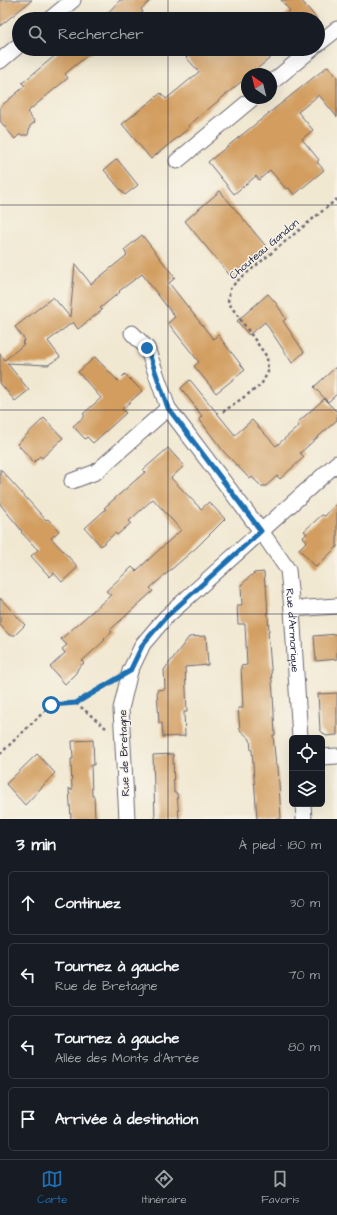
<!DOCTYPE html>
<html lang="fr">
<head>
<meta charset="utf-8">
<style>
	body { margin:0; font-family:"Architects Daughter",sans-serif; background:#242831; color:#f1f3f6 }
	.controls { position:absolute; right:12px; bottom:12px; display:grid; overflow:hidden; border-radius:6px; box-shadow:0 4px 16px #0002 }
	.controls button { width:36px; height:36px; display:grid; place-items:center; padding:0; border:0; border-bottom:1px solid #363941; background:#171b24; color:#f1f3f6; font:20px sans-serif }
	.compass { position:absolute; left:241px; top:68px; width:36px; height:36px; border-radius:50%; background:#171b24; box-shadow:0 4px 16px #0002; rotate:325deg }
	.stop { position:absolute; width:12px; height:12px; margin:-9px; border:3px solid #1f6fb2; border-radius:50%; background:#fff }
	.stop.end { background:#1f6fb2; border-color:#fff; box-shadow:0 1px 4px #0008 }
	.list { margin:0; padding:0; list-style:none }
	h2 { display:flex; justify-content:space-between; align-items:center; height:52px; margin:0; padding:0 16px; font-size:17px }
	h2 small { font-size:13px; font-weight:400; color:#9ea1a6 }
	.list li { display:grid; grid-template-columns:26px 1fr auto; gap:12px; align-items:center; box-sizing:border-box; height:64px; margin:0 8px 8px; padding:0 8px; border:1px solid #363941; border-radius:6px }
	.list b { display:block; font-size:15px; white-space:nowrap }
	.list p { margin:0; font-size:13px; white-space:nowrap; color:#9ea1a6 }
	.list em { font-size:13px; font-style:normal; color:#9ea1a6 }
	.icon { flex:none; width:22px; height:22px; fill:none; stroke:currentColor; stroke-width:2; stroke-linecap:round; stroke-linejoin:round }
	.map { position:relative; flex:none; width:337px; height:819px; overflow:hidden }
	.search { position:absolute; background:#171b24; box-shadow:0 4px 16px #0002; left:12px; right:12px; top:12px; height:44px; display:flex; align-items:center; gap:10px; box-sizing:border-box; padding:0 14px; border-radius:22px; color:#9ea1a6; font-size:15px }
	.sheet { height:340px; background:#171b24 }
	nav { display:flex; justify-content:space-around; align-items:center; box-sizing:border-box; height:56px; border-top:1px solid #363941; background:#171b24; font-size:11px; color:#9ea1a6 }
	nav a { display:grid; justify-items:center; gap:2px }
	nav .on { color:#1f6fb2 }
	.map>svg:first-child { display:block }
	.building { fill:#d29d5e }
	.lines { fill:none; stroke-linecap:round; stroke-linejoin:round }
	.street-casing { stroke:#6a6770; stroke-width:17 }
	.path { stroke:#6a6770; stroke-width:2.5; stroke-dasharray:3 3; stroke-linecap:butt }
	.street { stroke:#fff; stroke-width:15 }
	.route { stroke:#1f6fb2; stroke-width:5 }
	.grid { fill:none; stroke:#22223b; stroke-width:1; stroke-opacity:0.55 }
	.labels { text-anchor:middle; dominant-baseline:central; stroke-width:3; stroke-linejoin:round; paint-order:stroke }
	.street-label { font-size:11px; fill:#22223b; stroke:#f7f3e8 }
</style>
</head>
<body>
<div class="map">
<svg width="337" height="819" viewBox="0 0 337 819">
	<rect width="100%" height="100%" fill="#f7f3e8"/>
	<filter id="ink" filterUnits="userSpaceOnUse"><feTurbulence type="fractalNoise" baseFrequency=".025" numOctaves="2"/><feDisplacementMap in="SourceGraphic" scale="8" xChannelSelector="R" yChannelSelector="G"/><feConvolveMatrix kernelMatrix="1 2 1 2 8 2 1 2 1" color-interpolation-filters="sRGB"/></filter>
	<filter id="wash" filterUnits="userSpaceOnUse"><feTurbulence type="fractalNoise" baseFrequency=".012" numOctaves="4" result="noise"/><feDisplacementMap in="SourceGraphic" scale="16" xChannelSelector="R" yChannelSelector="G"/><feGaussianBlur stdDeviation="0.9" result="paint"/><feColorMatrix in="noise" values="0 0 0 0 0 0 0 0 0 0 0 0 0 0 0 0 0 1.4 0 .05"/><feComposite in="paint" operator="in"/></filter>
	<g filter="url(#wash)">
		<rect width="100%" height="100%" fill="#f1e8d1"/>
		<g id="blocks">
			<path class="building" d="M0,0h32l-32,26z
				M120,0h31l-10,9 2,3 -9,7h-32z
				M281,0h20l16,19h-36l9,-8z
				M63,49h32l-30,25 3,4 -41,34 8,10 -5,4 -2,9h-9l-4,4 -15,-18v-14l25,-21 -3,-3z
				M196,49h85l-30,25h-4v3l-59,49 1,2 -38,31 -29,-35 39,-31 5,6 33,-27 -13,-15z
				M328,66l9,11v40l-18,-22 -21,17 15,18 -11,9 17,21 -2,2 7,8 -30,25 -5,-7 -3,1 -16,-19 -11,10 -3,-4 -22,18 -26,-32z
				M117,159l21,26 -13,10 -21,-25z
				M220,191l49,59 -37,28 -47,-57z
				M142,235l31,40 2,3 -6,5 44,56 5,-4 27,35 -29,23 -22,-27 5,-4 -31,-39 7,-6 -33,-43 -23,17 1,1 -20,16 2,2 -24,19 -5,-7 -25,19 12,16 -12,8 -41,-2 22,27 -14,11 -15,-18v-29l5,6 19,-16 -2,-1 3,-3 -10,-13 38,-30 17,20 5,-53 16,20 36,-29 -3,-5z
				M268,294l8,9 10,16 -3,2 21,31 -12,11 -27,-41 -16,13 -12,-14z
				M95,357l23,24 7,-7 17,17 -20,18 4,4 -33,30 -6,-6 -2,2 -12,-13 12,-10 -2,-2 18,-16 -23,-26z
				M337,366v28l-9,8 -14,-15z
				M190,380l45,55 17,-15 24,26 23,-20 -2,-3 27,-24 13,13v8l-37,33 4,4 -24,22 -3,-3 -11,10h-5l-9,-9 -2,2 -26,-27 -25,-33 3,-3 -21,-28z
				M44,418l19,20 -21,20 -2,-2 -6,6 -17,-18z
				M168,448l16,18 -13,12 30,31 8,-7 16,17 -28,28 -47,41 3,3 -43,39 2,2 -8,7 1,1 -23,21 2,2 -6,5 -2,5 -11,11 -15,-17 15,-14 -3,-4 5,-4 -6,-6 50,-44 -5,-4 26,-24 4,4 45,-41 -28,-31 -24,22 2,2 -14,12 -2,-2 -14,13 -16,-18 21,-19 -2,-1 41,-36 -2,-2z
				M0,469l46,51 2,-1 11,12 -8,7 27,29 -16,15 -8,-9 -4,4 -19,-21 7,-6 -17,-18 1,-1 -22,-27z
				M337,503v44l-21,20 -17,-18 8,-8 -4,-4 4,-3 -3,-3 18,-16 3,1z
				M264,572l1,13h1l3,46h-1l5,63 2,41h-2l3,31h2l3,53h-24l-5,-69h-1l-1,-11 -10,-9 -2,-22h5l-2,-42 6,-1 -2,-41h-7l-1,-19h5l-1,-20 13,-12z
				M0,598l25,27 -10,10h-6l-9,-10z
				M337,634v25l-21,2 -2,-25z
				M206,636l2,29 -23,2 2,45h-3l1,24 -22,1 -1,-14h-3l-2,-33 8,-1 -1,-19 25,-33z
				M337,693v42l-11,1 -6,-6 -2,-36z
				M93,740l1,25h-3l1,31h2l1,23h-24l-2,-31 3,3 -1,-32h2l-1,-18z
				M37,754l18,19 -30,32 -19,-21z
				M173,754l1,39h3l2,26h-24l-2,-64z"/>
		</g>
	</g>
	<g filter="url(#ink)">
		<use href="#blocks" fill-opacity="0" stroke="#6a6770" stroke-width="1"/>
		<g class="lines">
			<g class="street-casing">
				<g id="street">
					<path d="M50,19l23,-19"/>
					<path d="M318,44l19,-15"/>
					<path d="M0,61l19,-16"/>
					<path d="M271,83l41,-34"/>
					<path d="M177,161l76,-63"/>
					<path id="s1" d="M132,333l15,15 21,60 93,123 27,39 4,39 8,129"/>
					<path d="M72,481l24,-9 72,-64"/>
					<path d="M292,609l45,-3"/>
					<path d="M322,757l15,-1"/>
					<path d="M303,804l1,15"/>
					<path d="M127,819l-6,-110 9,-38 13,-27 23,-27 171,-154"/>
				</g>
			</g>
			<path class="path" d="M223,412l38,-27 7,-13 -1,-15 -39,-55 2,-13 6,-7 101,-83
				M76,703l34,-20
				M0,754l51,-49 25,-2 30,25"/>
			<use href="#street" class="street"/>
		</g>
	</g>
	<g class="lines" filter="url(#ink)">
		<path class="route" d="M51,705l25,-2 54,-32 13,-27 23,-27 95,-86 -93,-123 -21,-60"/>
	</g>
	<path class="grid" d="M168,0v19M168,49v770M0,205h337M0,410h337M0,614h337"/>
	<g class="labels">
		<g class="street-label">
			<text transform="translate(264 249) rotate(-40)">Chouteau Gandon</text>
			<text stroke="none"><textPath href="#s1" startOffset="347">Rue d'Armorique</textPath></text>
			<text transform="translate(124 753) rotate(-92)">Rue de Bretagne</text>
		</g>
	</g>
</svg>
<div class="controls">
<button><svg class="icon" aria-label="locate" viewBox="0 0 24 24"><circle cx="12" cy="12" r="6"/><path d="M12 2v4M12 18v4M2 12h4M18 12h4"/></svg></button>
<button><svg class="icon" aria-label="layers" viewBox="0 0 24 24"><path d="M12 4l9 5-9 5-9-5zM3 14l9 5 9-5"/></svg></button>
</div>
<svg class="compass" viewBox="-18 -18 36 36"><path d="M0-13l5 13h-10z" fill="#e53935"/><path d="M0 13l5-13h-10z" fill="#9ea1a6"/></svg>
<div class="stop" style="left:51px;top:705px"></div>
<div class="stop end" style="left:147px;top:348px"></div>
<div class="search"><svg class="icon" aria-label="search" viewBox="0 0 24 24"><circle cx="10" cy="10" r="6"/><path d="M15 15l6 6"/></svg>Rechercher</div>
</div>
<section class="sheet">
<h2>3 min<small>À pied · 180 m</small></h2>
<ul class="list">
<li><svg class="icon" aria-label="ahead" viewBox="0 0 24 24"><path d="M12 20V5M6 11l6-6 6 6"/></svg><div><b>Continuez</b></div><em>30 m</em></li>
<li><svg class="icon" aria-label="left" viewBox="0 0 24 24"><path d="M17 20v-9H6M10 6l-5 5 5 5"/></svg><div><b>Tournez à gauche</b><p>Rue de Bretagne</p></div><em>70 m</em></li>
<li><svg class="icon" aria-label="left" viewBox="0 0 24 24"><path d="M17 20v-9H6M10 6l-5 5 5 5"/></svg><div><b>Tournez à gauche</b><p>Allée des Monts d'Arrée</p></div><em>80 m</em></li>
<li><svg class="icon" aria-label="arrive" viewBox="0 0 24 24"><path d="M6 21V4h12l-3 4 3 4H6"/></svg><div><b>Arrivée à destination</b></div></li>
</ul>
</section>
<nav>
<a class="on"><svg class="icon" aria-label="map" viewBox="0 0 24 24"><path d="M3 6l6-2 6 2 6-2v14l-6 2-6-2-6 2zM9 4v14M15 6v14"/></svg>Carte</a>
<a><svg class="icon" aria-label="directions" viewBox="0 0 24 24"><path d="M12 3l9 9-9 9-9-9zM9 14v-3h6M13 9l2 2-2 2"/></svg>Itinéraire</a>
<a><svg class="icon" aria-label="saved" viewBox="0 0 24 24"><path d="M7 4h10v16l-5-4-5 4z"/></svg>Favoris</a>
</nav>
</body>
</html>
